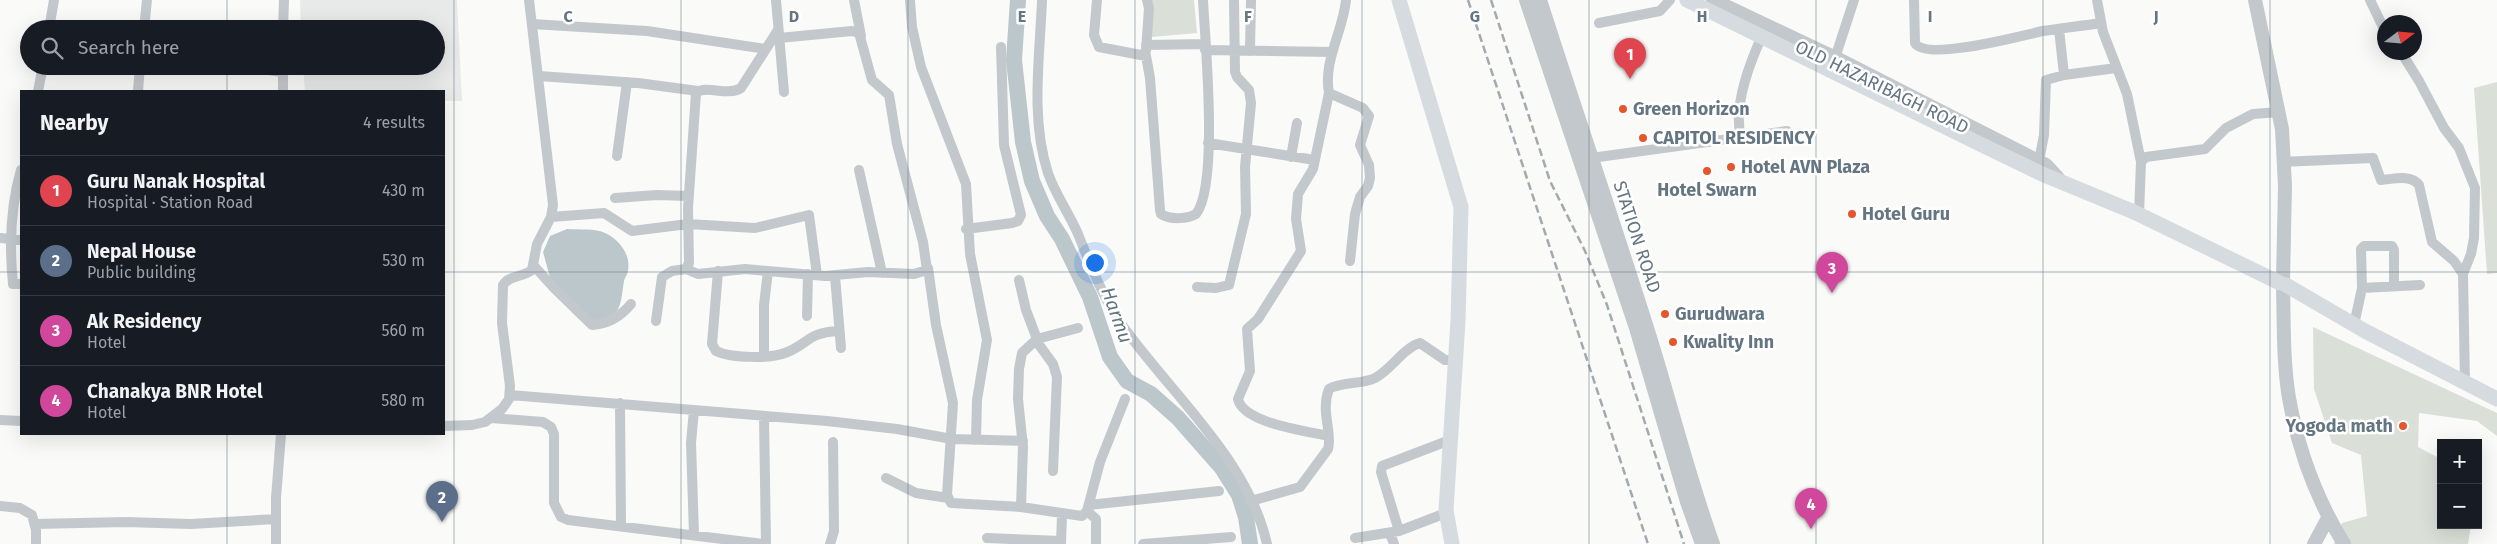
<!DOCTYPE html>
<html lang="en">
<head>
<meta charset="utf-8">
<style>
	body { margin:0; font-family:"Fira Sans",sans-serif; background:#20242c; color:#f1f3f6 }
	.controls { position:absolute; right:15px; bottom:15px; display:grid; overflow:hidden; border-radius:0px; box-shadow:0 5px 20px #0002 }
	.controls button { width:45px; height:45px; display:grid; place-items:center; padding:0; border:0; border-bottom:1px solid #363941; background:#171b24; color:#f1f3f6; font:25px sans-serif }
	.compass { position:absolute; left:2377px; top:15px; width:45px; height:45px; border-radius:50%; background:#171b24; box-shadow:0 5px 20px #0002; rotate:74deg }
	.you { position:absolute; left:1094px; top:262px; width:18px; height:18px; margin:-12px; border:4px solid #fff; border-radius:50%; background:#1a73e8; box-shadow:0 0 0 8px #1a73e833 }
	.badge { display:grid; place-items:center; width:32px; height:32px; border-radius:50%; background:#0f766e; color:#fff; font-size:16px; font-weight:700 }
	.pin { position:absolute; translate:-50% -41px; filter:drop-shadow(0 1px 2px #0008) }
	.pin::after { content:''; position:absolute; top:26px; width:18px; height:15px; background:inherit; clip-path:polygon(0 0,100% 0,50% 100%) }
	.list { margin:0; padding:0; list-style:none }
	h2 { display:flex; justify-content:space-between; align-items:center; height:65px; margin:0; padding:0 20px; font-size:21px }
	h2 small { font-size:16px; font-weight:400; color:#9ea1a6 }
	.list li { display:grid; grid-template-columns:32px 1fr auto; gap:15px; align-items:center; box-sizing:border-box; height:70px; padding:0 20px; border-top:1px solid #363941 }
	.list b { display:block; font-size:19px; white-space:nowrap }
	.list p { margin:0; font-size:16px; white-space:nowrap; color:#9ea1a6 }
	.list em { font-size:16px; font-style:normal; color:#9ea1a6 }
	.icon { flex:none; width:28px; height:28px; fill:none; stroke:currentColor; stroke-width:2; stroke-linecap:round; stroke-linejoin:round }
	.map { position:relative; flex:none; width:2497px; height:544px; overflow:hidden }
	.search { position:absolute; background:#171b24; box-shadow:0 5px 20px #0002; left:20px; top:20px; width:425px; height:55px; display:flex; align-items:center; gap:12px; box-sizing:border-box; padding:0 18px; border-radius:28px; color:#9ea1a6; font-size:19px }
	.panel { position:absolute; background:#171b24; box-shadow:0 5px 20px #0002; left:20px; top:90px; width:425px; height:345px; border-radius:0px }
	.map>svg:first-child { display:block }
	.built { fill:#e8e9e9 }
	.green { fill:#dadfd7 }
	.water { fill:#bbc7cb }
	.lines { fill:none; stroke-linecap:round; stroke-linejoin:round }
	.river { stroke:#bbc7cb; stroke-width:16 }
	.minor { stroke:#c3c8cc; stroke-width:10 }
	.tertiary { stroke:#c3c8cc; stroke-width:14 }
	.secondary { stroke:#d6dbdf; stroke-width:15 }
	.rail { stroke:#a2aab0; stroke-width:2.5; stroke-dasharray:8 4; stroke-linecap:butt }
	.grid { fill:none; stroke:#657683; stroke-width:1; stroke-opacity:0.55 }
	.poi-dot { fill:#e4572e; stroke:#fff; stroke-width:2 }
	.labels { text-anchor:middle; dominant-baseline:central; stroke-width:5; stroke-linejoin:round; paint-order:stroke }
	.street-label { font-size:18px; fill:#657683; stroke:#fff }
	.poi-label { font-size:18px; font-weight:bold; fill:#657683; stroke:#fff; text-anchor:start }
	.water-label { font-size:19px; font-style:italic; fill:#60757c; stroke:#fff }
	.grid-label { font-size:16px; text-anchor:middle; font-weight:bold; fill:#657683; stroke:#fff; stroke-width:5; stroke-linejoin:round; paint-order:stroke }
</style>
</head>
<body>
<div class="map">
<svg width="2497" height="544" viewBox="0 0 2497 544">
	<rect width="100%" height="100%" fill="#fafaf8"/>
	<path class="built" d="M300,0h157l5,101h-18v-10h-139l-2,-25h133v-37h-135z"/>
	<path class="green" d="M1150,0h44l3,33 -46,4z
		M2497,82v191l-10,1 -13,-186z
		M2313,327l184,86v23l-20,-15 -58,-8 -1,34 19,10v45l4,1v22h30l-3,19h-134l8,-21 25,-7 -6,-61 -29,-12 -18,-54z"/>
	<path class="water" d="M567,229c11,1 29,-1 38,4 14,6 26,22 23,37 0,4 -3,7 -4,11 -4,25 -2,39 -34,42l-39,-42 -8,-29 7,-16z"/>
	<g class="lines">
		<path class="river" d="M1018,0l-4,60 9,82 9,39 15,35 15,23 28,58 20,60 17,24 24,13 27,24 44,50 17,27 7,22 4,27"/>
		<path class="minor" d="M776,0l8,92
			M854,0l7,36
			M910,0l2,27 9,40 45,117 4,70 17,86 -10,60 -1,40
			M1042,0c-2,56 -12,118 6,173 7,21 21,40 30,61 12,30 25,64 44,91 49,69 126,134 145,219
			M1097,0l-3,35 5,12 47,9 4,22 10,132 1,4c9,6 27,5 35,0 23,-29 9,-173 7,-214
			M1346,0c-3,32 -23,60 -17,93l34,15 6,8 -9,29 9,20 1,13 -2,8 -8,11 -5,17 -5,47
			M1914,0l1,43c11,19 108,-8 128,-12 19,-3 38,-5 58,-8
			M2097,0l6,32 24,62 14,68
			M2370,0l14,29
			M1599,23l61,-12 10,-11
			M532,24l115,7 119,18
			M49,29l5,-29
			M144,29l3,-29
			M283,29l1,-29
			M2059,29l5,46
			M1146,45l59,-1
			M1205,50l127,2
			M1146,51l3,-43 -2,-8
			M1250,51l1,-51
			M2401,52l18,29 25,47 15,20 16,40 -1,50 -3,16 -8,20 2,109
			M1835,58l19,-58
			M236,66l47,6
			M283,67v24
			M539,76l99,7 60,8
			M38,91l5,-25
			M138,91l2,-25
			M1741,137c-8,-29 8,-72 20,-99
			M1208,143l107,17
			M617,156l10,-74
			M1291,157l6,-34
			M1591,158l196,-27
			M2039,161l5,-26 2,-55 18,-5 52,-7
			M2283,162l90,-4 8,22c13,-1 30,-6 38,5l13,57 22,19 9,13
			M21,170c-11,38 -12,74 -8,114h8
			M859,170l23,103
			M615,198l42,-3 32,1
			M2139,214l2,-52 5,-5 59,-8 21,-21 27,-14 26,-2
			M551,217l53,-4 28,18 56,-7 67,4 54,-13 8,60
			M966,229l46,-6 6,-2 3,-6 -17,-70 -3,-98
			M0,238l21,2
			M534,266l20,22 38,37c17,-1 29,-9 39,-21
			M928,268l8,57 17,78 -6,92 4,8 70,4 61,9 5,-5 13,-49 25,-63
			M686,269l12,5 47,-5 80,7 43,-4 46,2 13,-4 -4,-28 -26,-98 -8,-49 -17,-15 -13,-47 -7,-2 -73,7
			M718,271l-6,73 4,7c14,7 54,8 69,2 24,-9 21,-20 53,-22
			M835,276l6,72
			M1019,280l7,30 11,29 -15,14 -3,16 -1,30 5,48 -2,60
			M1197,287l19,1 13,-3 17,-71 -1,-47 6,-64 -2,-13 -12,-13 -2,-5 -1,-72
			M2362,288l-1,-39 3,-3h28l2,4v36
			M807,316l1,-42
			M656,321l6,-44 10,-6 14,-2 3,-6 -1,-55 8,-115c9,-9 31,4 45,-5l37,-58
			M2354,325l8,-37 58,-3
			M1037,339l41,-11
			M1037,342l16,22 4,13 -4,94
			M764,357v-52l4,-34
			M510,395l317,26 70,8 55,10 71,2
			M620,403l1,122
			M764,417l2,127
			M491,418l52,4 8,5 3,7v69l7,14 7,3 195,24
			M0,420l21,1
			M444,426l28,-1 13,-3 17,-13 7,-10 1,-13 -8,-63 1,-38c6,-10 21,-8 29,-15l5,-26 14,-27 2,-12 -24,-205
			M1328,436c-22,-5 -85,-13 -90,-37l12,-28 -3,-42 11,-10 43,-68 -5,-32 2,-25 15,-25 16,-76
			M886,478l30,15 32,5
			M1251,501l49,-14 28,-38c5,-16 -8,-37 1,-60 13,-8 32,-4 46,-11 16,-8 28,-30 45,-35l25,17h10
			M1089,505l130,-14
			M0,506l20,2 12,7 4,15v14
			M1087,511l9,8v25
			M35,524l91,-2 65,2 85,-5
			M1399,531l47,-18
			M1390,533l4,11
			M694,535l-3,-92 3,-33
			M987,538l74,3
			M1355,538l44,-7 -18,-59 1,-6 68,-26
			M276,544v-46l5,-64
			M830,544l4,-13 -1,-89
			M1061,544l1,-29
			M1143,544l88,-7"/>
		<path class="tertiary" d="M1526,0l110,328 51,174 15,42
			M1540,0c36,112 74,223 109,334 22,70 39,141 64,210
			M1713,0l127,60 206,105 12,13
			M2255,0l27,129 3,57 -2,95
			M2283,287c1,37 0,75 6,111 9,51 28,102 55,146
			M2314,544l14,-26"/>
		<path class="secondary" d="M1399,0l62,207 -3,114 -12,189 6,34
			M1687,0l293,144 62,30 92,38 146,71
			M2286,285l79,46 132,68"/>
		<path class="rail" d="M1468,0l180,544
			M1491,0l59,181 35,70 22,54 77,239"/>
	</g>
	<path class="grid" d="M227,0v29M454,0v544M681,0v544M908,0v544M1135,0v544M1362,0v544M1589,0v544M1816,0v544M2043,0v544M2270,0v544M227,66v25M0,272h21M444,272h2053M227,434v110"/>
	<g class="poi-dot">
		<circle cx="1623" cy="109" r="5"/>
		<circle cx="1643" cy="138" r="5"/>
		<circle cx="1731" cy="167" r="5"/>
		<circle cx="1707" cy="171" r="5"/>
		<circle cx="1852" cy="214" r="5"/>
		<circle cx="1665" cy="314" r="5"/>
		<circle cx="1673" cy="342" r="5"/>
		<circle cx="2403" cy="426" r="5"/>
	</g>
	<g class="labels">
		<g class="street-label">
			<text transform="translate(1882 87) rotate(26)">OLD HAZARIBAGH ROAD</text>
			<text transform="translate(1637 237) rotate(72)">STATION ROAD</text>
		</g>
		<g class="poi-label">
			<text x="1633" y="109">Green Horizon</text>
			<text x="1653" y="138">CAPITOL RESIDENCY</text>
			<text x="1741" y="167">Hotel AVN Plaza</text>
			<text x="1707" y="190" text-anchor="middle">Hotel Swarn</text>
			<text x="1862" y="214">Hotel Guru</text>
			<text x="1675" y="314">Gurudwara</text>
			<text x="1683" y="342">Kwality Inn</text>
			<text x="2393" y="426" text-anchor="end">Yogoda math</text>
		</g>
		<g class="water-label">
			<text transform="translate(1117 315) rotate(70)">Harmu</text>
		</g>
	</g>
	<g class="grid-label">
		<text x="568" y="22">C</text>
		<text x="794" y="22">D</text>
		<text x="1022" y="22">E</text>
		<text x="1248" y="22">F</text>
		<text x="1475" y="22">G</text>
		<text x="1702" y="22">H</text>
		<text x="1930" y="22">I</text>
		<text x="2156" y="22">J</text>
	</g>
</svg>
<div class="controls">
<button>+</button>
<button>−</button>
</div>
<svg class="compass" viewBox="-18 -18 36 36"><path d="M0-13l5 13h-10z" fill="#e53935"/><path d="M0 13l5-13h-10z" fill="#9ea1a6"/></svg>
<div class="you"></div>
<div class="pin badge" style="left:1630px;top:79px;background:#e0444e">1</div>
<div class="pin badge" style="left:442px;top:522px;background:#5c6f8a">2</div>
<div class="pin badge" style="left:1832px;top:293px;background:#d1479c">3</div>
<div class="pin badge" style="left:1811px;top:529px;background:#d1479c">4</div>
<div class="search"><svg class="icon" aria-label="search" viewBox="0 0 24 24"><circle cx="10" cy="10" r="6"/><path d="M15 15l6 6"/></svg>Search here</div>
<section class="panel">
<h2>Nearby<small>4 results</small></h2>
<ul class="list">
<li><span class="badge" style="background:#e0444e">1</span><div><b>Guru Nanak Hospital</b><p>Hospital · Station Road</p></div><em>430 m</em></li>
<li><span class="badge" style="background:#5c6f8a">2</span><div><b>Nepal House</b><p>Public building</p></div><em>530 m</em></li>
<li><span class="badge" style="background:#d1479c">3</span><div><b>Ak Residency</b><p>Hotel</p></div><em>560 m</em></li>
<li><span class="badge" style="background:#d1479c">4</span><div><b>Chanakya BNR Hotel</b><p>Hotel</p></div><em>580 m</em></li>
</ul>
</section>
</div>
</body>
</html>
